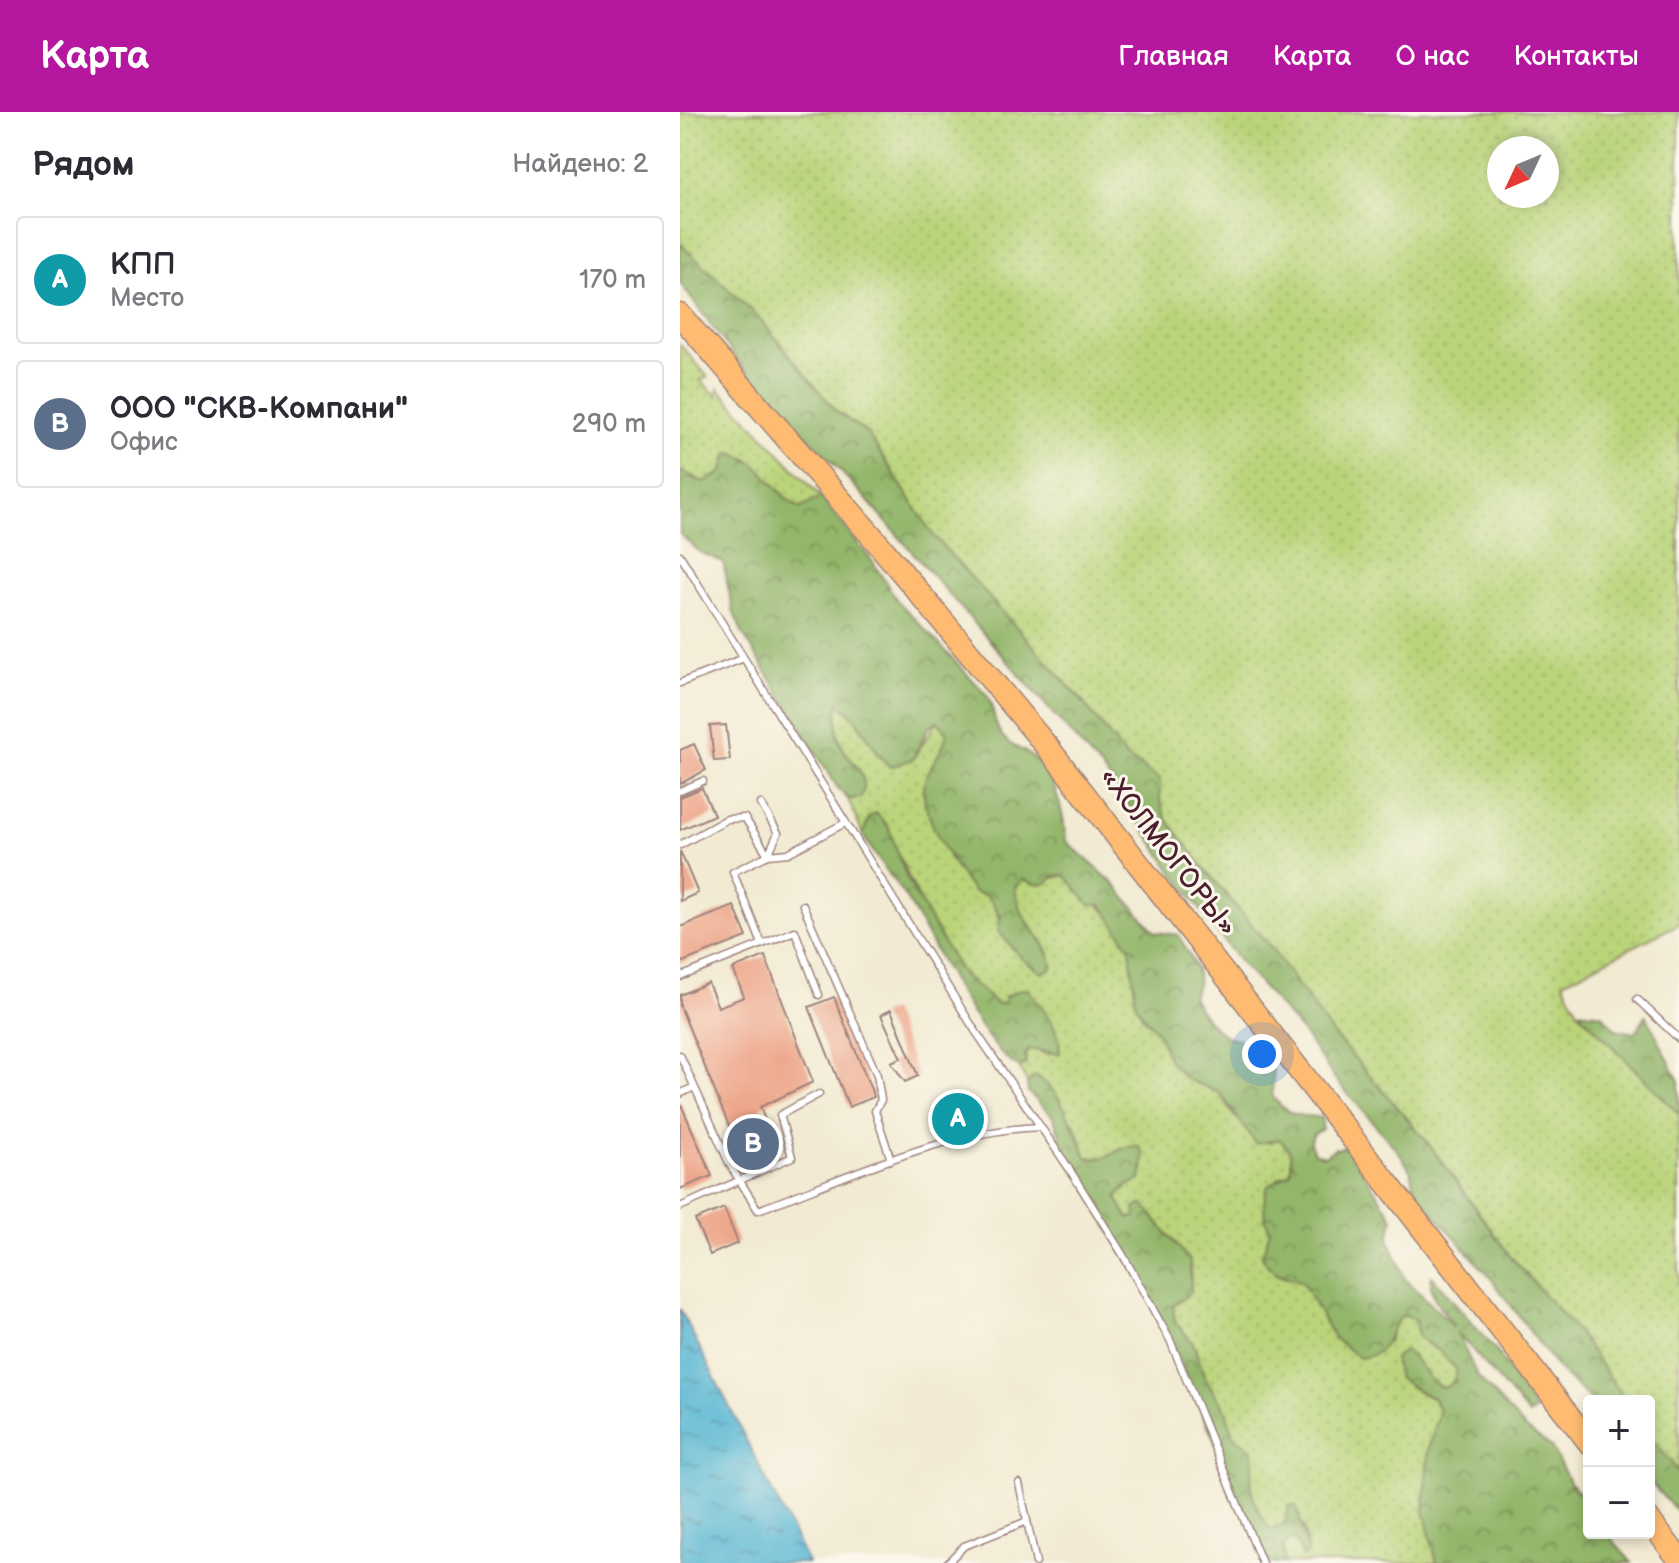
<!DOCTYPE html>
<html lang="ru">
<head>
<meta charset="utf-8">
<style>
	body { margin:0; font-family:"Balsamiq Sans",sans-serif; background:#f7f7f7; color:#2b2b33 }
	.controls { position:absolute; right:24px; bottom:24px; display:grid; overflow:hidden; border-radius:8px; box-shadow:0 4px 12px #0003 }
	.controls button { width:72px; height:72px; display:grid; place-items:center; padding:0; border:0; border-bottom:2px solid #e1e1e2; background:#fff; color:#2b2b33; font:40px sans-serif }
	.compass { position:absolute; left:807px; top:24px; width:72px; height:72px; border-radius:50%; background:#fff; box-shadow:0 4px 12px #0003; rotate:226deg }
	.you { position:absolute; left:582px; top:942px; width:28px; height:28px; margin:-20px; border:6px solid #fff; border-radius:50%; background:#1a73e8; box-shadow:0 0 0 12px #1a73e833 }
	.badge { display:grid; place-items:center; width:52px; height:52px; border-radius:50%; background:#b5179e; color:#fff; font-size:26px; font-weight:700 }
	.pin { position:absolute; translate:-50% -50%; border:4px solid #fff; box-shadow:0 2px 8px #0006 }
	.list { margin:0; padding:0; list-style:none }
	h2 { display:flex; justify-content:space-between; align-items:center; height:104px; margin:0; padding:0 32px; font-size:34px }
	h2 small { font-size:26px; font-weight:400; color:#7c7c81 }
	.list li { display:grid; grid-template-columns:52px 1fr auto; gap:24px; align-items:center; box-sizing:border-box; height:128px; margin:0 16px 16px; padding:0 16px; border:2px solid #e1e1e2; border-radius:8px }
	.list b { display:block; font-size:30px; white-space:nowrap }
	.list p { margin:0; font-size:26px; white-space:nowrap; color:#7c7c81 }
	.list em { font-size:26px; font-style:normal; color:#7c7c81 }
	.map { position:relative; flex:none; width:999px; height:1451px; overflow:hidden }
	header { display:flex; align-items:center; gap:48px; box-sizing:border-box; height:112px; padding:0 40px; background:#b5179e; color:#fff }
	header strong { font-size:38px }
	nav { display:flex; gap:44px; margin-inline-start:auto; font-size:28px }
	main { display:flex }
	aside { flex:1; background:#fff }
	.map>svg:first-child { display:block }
	.grass { fill:url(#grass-dots); stroke:#827a52; stroke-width:2; fill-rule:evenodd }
	.forest { fill:url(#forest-crowns); stroke:#6e6a4a; stroke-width:2 }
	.water { fill:url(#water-ripples); stroke:#506a7f; stroke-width:2 }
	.building { fill:#eda689 }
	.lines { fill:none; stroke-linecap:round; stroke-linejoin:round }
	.lane-casing { stroke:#9e847e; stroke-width:9 }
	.highway-casing { stroke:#9e847e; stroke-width:25 }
	.lane { stroke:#fff; stroke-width:6 }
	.highway { stroke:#febb71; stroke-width:22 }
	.labels { text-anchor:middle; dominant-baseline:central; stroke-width:6; stroke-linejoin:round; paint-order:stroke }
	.street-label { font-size:28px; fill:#4a1f2b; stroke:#fbf7ec }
</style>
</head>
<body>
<header>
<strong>Карта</strong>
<nav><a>Главная</a><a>Карта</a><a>О нас</a><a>Контакты</a></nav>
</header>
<main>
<aside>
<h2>Рядом<small>Найдено: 2</small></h2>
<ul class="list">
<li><span class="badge" style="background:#0f9aa8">A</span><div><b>КПП</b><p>Место</p></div><em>170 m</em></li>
<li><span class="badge" style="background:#5c6f8a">B</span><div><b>ООО &quot;СКВ-Компани&quot;</b><p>Офис</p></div><em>290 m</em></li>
</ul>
</aside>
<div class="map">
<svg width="999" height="1451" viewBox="0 0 999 1451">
	<defs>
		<pattern id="grass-dots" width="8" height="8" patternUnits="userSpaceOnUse" patternTransform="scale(2)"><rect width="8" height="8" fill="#bad47a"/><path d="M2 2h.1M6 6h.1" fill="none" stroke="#a1b66a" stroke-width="1.8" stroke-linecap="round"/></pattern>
		<pattern id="forest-crowns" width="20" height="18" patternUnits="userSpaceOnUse" patternTransform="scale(2)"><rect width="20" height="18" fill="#93b66a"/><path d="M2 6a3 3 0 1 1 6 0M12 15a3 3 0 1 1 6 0" fill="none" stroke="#7a9357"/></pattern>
		<pattern id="water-ripples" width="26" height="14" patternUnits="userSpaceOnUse" patternTransform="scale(2)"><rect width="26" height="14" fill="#55b5d3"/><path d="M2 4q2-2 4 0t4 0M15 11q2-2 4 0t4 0" fill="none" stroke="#4893ab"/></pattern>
	</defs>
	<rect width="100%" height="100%" fill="#fbf7ec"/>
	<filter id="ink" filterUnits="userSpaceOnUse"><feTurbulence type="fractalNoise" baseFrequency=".0125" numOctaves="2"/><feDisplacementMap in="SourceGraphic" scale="16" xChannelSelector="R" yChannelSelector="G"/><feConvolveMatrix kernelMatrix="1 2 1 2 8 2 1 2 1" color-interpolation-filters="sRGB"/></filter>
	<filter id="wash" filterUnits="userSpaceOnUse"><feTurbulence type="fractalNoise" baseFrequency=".006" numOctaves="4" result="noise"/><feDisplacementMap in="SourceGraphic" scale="32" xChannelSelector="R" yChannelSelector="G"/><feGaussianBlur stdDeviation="1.8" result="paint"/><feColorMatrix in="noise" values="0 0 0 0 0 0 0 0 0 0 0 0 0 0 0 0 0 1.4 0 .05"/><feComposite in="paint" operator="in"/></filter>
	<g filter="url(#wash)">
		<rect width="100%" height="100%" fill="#f2ead2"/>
		<path class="grass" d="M0,0h999v812l-116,58 15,29 101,103v358l-30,-36v-35h-23l-46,-66 -69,-78 -86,-118 -93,-106 -61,-85 -68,-81 -37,-49 -21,-50 -18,-10 -50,-63 -144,-160 -65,-101 -32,-23 -77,-93 -79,-74zM819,36h48v48h-48z
			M0,232l28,33 -8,3 17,16 1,-8 103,109 -21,11c-28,-14 -37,-52 -72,-55l-6,20 -18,9 -24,-11z
			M157,591l11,5 34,51h31l24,-38 10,10 -1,14 -14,21 16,90 25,36 15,4c29,43 1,52 64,72 -3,-32 -34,-42 -37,-81l8,-8 11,5 31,-9c22,26 55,38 65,74 6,22 1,45 12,67l78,77 13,22 35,28 11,-4c13,11 14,19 11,34l-12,5 -14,39 7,14 -9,25 15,19 25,6 32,57 54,4 7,-21 9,-6 11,5 11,25 12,5 19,20 -3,12 -10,6c-20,-6 -21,-27 -40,-37l5,35 24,13 7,12 -11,36 -5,51 13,65h-152l-2,-15 5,-7 7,-3 11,5 -2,-16 -16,-13 -3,9 -13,7c-9,-7 -22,-36 -21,-48 0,-12 5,-20 0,-33l-18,-14 -7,-24 -22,-35 -11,-33 -18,-21 -2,-16 18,-14 -1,-31 -46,-56 -8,12 -8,1 -12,-21 27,-25 1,-18 -22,-7 -18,12 -17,-2 -12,-32 -41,-48 -7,6 -8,-16 7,-3 -1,-9 4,-7 20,7 6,-25 -26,-40 -8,-1 -16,8 1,6 -9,1c-41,-20 -76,-100 -95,-142 -7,-15 -23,-30 -33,-44l-6,17 -15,-36 12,-1c15,-26 -17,-37 -22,-63 -1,-9 -1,-22 -1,-32z"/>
		<path class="forest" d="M0,132l79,74 77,93 32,23 65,101 144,160 50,63 33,21v21l6,18 37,49 68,81 61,85 93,106 86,118 69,78 46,66h-34l-34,-32 -68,-92 -62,-70 -15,-21 -2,-15 -13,-20 -62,-71 -37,-52 -59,-66 -66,-88 -62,-93 -251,-288 -120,-128 -61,-82z
			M48,341c35,4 44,40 72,55l21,-11 52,65 23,37 90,95c9,12 6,28 15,40 8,13 19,13 30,22 24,19 33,57 35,85l47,42 42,49 24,3c8,21 28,37 13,61 6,13 23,37 37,41 22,6 34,4 43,30 3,10 -1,21 1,31 20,21 23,16 49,20v11l-9,6 -3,8 4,10 11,3 9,-7 13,-2 46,71 -4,21 16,40 49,48c-9,-16 -28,-31 -22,-51l65,76 39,59 -7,4 -72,-83 20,44 48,52 26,19 19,36 16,17 3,33h18l25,30h-195l-13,-52 5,-64 11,-36 -7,-12 -35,-21 -4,-20 11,-7c17,10 19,31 39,37l10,-6 3,-12 -19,-20 -20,-13 -3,-17 -11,-5c-21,15 -10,39 -45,43l-25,-20 -32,-56c-19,-8 -31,-6 -40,-26l8,-25c-7,-16 -8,-27 -2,-45l22,-13c3,-15 2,-23 -11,-34l-23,5 -36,-51 -34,-14 -18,-20 -9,-24 -23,-30 -6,-57 -28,-43h-12l-25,-30 -11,1 -8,8h-12l-11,-5 -8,8c3,40 34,49 37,81l-10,5 -20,-14 -24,-28 3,-15 -13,-20 -15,-4c-17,-23 -57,-82 -48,-111 5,-19 20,-29 22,-50l-10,-10 -9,7 -15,31 -23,8c-17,-17 -33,-54 -52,-64 -1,10 -1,24 0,33 5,25 37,36 22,62l-12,1 -9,-9 -96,-156 -10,-23 -10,-49 -22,-9 -21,-19v-63l24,11 18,-9z
			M196,701l12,13 19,52 38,68 18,29 34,29 8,-1v-6l16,-8 8,1c12,17 35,42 30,64l-30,-5 -4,6 1,9 -7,3c-33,-14 -88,-126 -108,-161 -14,-24 -34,-45 -48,-71l6,-17z
			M898,899l24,3 13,15 20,4 11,-18 33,66v33z
			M354,965c27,8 41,57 53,80 20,8 31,-13 52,-11l5,8 -3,26 -15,6 -9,11 11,21 8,-1 -1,-9 8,-4 47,57 1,31 -18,14 2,16 18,21 11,33 22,35 7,24 18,14c5,12 0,21 0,33 -1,12 12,41 21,48l13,-7 4,-18 7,1 12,45 -5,6 -8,-18 -7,2 -5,7 2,15h-17l-114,-260 -47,-78 -7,-22 -34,-46 -12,-40 -26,-25 -1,-9z
			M969,1324l30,36v42l-30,-33z"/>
		<path class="water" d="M0,1197l128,254h-128z"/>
		<g id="blocks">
			<path class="building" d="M46,613l4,35 -16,1 -4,-35z
				M14,632l12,26 -26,14v-34z
				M22,676l12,27 -34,15v-33z
				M0,739l18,42 -18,8z
				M54,794l13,31 -67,26v-36z
				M85,844l48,126 -53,25 19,49 -32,14 -67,-164v-11l28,-12 10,24 26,-10 -11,-28z
				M154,885l40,100 -25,10 -40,-100z
				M211,898l27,66 -13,6 -14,-20 10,-4 -20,-43z
				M0,990l32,74 -32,13z
				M286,993l6,22 -22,6 -6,-21z
				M44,1096l14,35 -28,12 -15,-35z"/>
		</g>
	</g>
	<g filter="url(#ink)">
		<use href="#blocks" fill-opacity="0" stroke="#9e847e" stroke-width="2"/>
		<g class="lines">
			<g class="lane-casing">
				<path id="lane" d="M0,443l294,474 94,138 55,88 47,85 92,223
					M0,571l64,-25
					M0,679l23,-10
					M81,692l17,29 -10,22 -35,17 29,72
					M0,733l47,-26 18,-1 23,37 20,-2 57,-30
					M123,793l74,170 4,25 -6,11 16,49
					M0,865l115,-46 24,64
					M957,887l42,40
					M0,943l50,110 28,45c90,-33 186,-80 283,-83
					M0,982l14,-7
					M0,1095l112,-50 -12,-42 39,-21
					M339,1371l17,80
					M267,1451l17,-17 61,-24"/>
			</g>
			<g class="highway-casing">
				<path id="highway" d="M0,203l196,226 173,208 540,693
					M969,1408l30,39"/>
			</g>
			<use href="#lane" class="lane"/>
			<use href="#highway" class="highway"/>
		</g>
	</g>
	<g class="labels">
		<g class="street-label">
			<text transform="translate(488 740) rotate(52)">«ХОЛМОГОРЫ»</text>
		</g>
	</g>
</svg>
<div class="controls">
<button>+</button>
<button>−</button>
</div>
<svg class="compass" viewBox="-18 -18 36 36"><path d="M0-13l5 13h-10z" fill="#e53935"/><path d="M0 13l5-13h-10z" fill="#7c7c81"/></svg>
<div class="you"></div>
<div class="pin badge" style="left:278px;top:1007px;background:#0f9aa8">A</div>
<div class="pin badge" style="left:73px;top:1032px;background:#5c6f8a">B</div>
</div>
</main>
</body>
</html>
